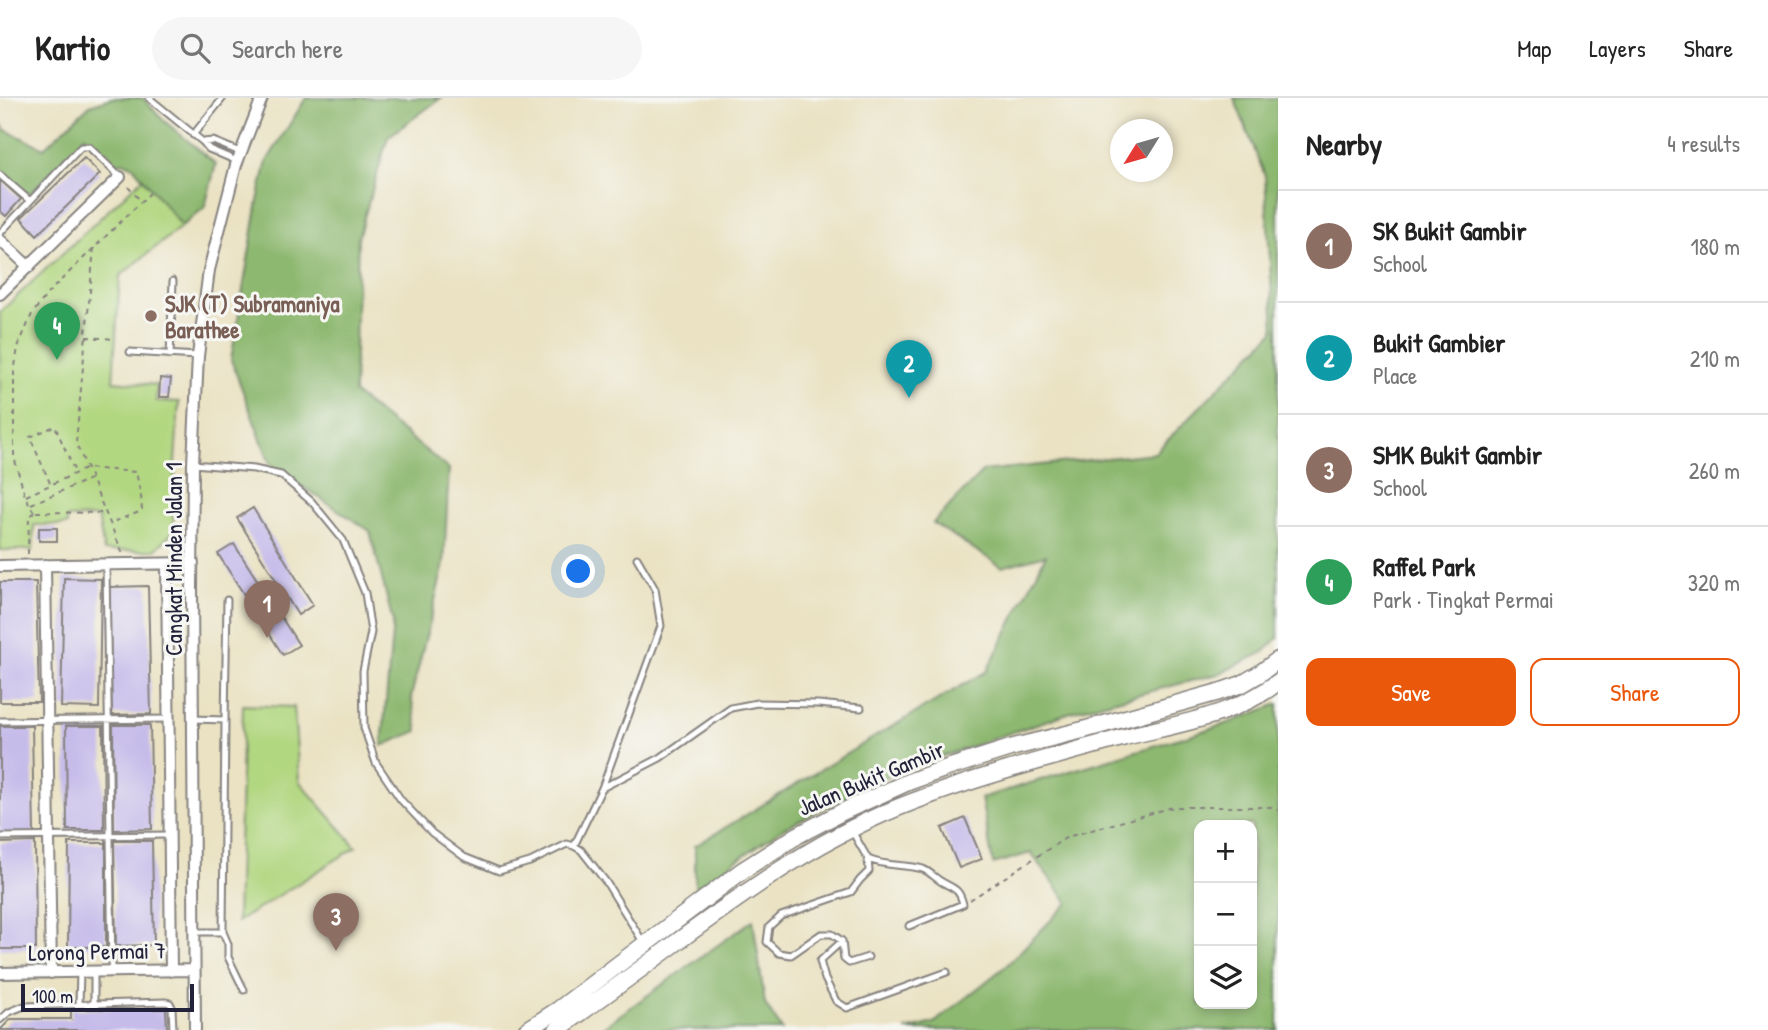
<!DOCTYPE html>
<html lang="en">
<head>
<meta charset="utf-8">
<style>
	body { margin:0; font-family:"Patrick Hand",sans-serif; background:#f6f6f6; color:#222 }
	.controls { position:absolute; right:21px; bottom:21px; display:grid; overflow:hidden; border-radius:14px; box-shadow:0 4px 10px #0003 }
	.controls button { width:63px; height:63px; display:grid; place-items:center; padding:0; border:0; border-bottom:2px solid #e0e0e0; background:#fff; color:#222; font:35px sans-serif }
	.compass { position:absolute; left:1110px; top:21px; width:63px; height:63px; border-radius:50%; background:#fff; box-shadow:0 4px 10px #0003; rotate:233deg }
	.scale { position:absolute; left:21px; bottom:18px; width:173px; box-sizing:border-box; padding-left:7px; border:4px solid #22223b; border-top:0; font-size:19px; line-height:24px; white-space:nowrap; color:#22223b; -webkit-text-stroke:5px #f6f6f2; paint-order:stroke }
	.you { position:absolute; left:579px; top:474px; width:24px; height:24px; margin:-18px; border:5px solid #fff; border-radius:50%; background:#1a73e8; box-shadow:0 0 0 10px #1a73e833 }
	.badge { display:grid; place-items:center; width:46px; height:46px; border-radius:50%; background:#ea580c; color:#fff; font-size:23px; font-weight:700 }
	.pin { position:absolute; translate:-50% -58px; filter:drop-shadow(0 2px 4px #0008) }
	.pin::after { content:''; position:absolute; top:37px; width:24px; height:21px; background:inherit; clip-path:polygon(0 0,100% 0,50% 100%) }
	.list { margin:0; padding:0; list-style:none }
	h2 { display:flex; justify-content:space-between; align-items:center; height:91px; margin:0; padding:0 28px; font-size:30px }
	h2 small { font-size:23px; font-weight:400; color:#767676 }
	.list li { display:grid; grid-template-columns:46px 1fr auto; gap:21px; align-items:center; box-sizing:border-box; height:112px; padding:0 28px; border-top:2px solid #e0e0e0 }
	.list b { display:block; font-size:26px; white-space:nowrap }
	.list p { margin:0; font-size:23px; white-space:nowrap; color:#767676 }
	.list em { font-size:23px; font-style:normal; color:#767676 }
	.actions { display:flex; gap:14px; padding:21px 28px }
	.actions a { flex:1; padding:16px 0; border:2px solid #ea580c; border-radius:14px; text-align:center; font-size:24px; color:#ea580c }
	.actions .main { background:#ea580c; color:#fff }
	.icon { flex:none; width:38px; height:38px; fill:none; stroke:currentColor; stroke-width:2; stroke-linecap:round; stroke-linejoin:round }
	.map { position:relative; flex:none; width:1278px; height:932px; overflow:hidden }
	header { display:flex; align-items:center; gap:42px; box-sizing:border-box; height:98px; padding:0 35px; background:#fff; border-bottom:2px solid #e0e0e0 }
	header strong { font-size:33px }
	nav { display:flex; gap:38px; margin-inline-start:auto; font-size:24px }
	.search { width:490px; height:63px; background:#f6f6f6; display:flex; align-items:center; gap:18px; box-sizing:border-box; padding:0 24px; border-radius:38px; color:#767676; font-size:26px }
	main { display:flex }
	aside { flex:1; background:#fff }
	.map>svg:first-child { display:block }
	.green { fill:#b2d781; stroke:#6a7c5e; stroke-width:2 }
	.forest { fill:#8db86f; stroke:#586d55; stroke-width:2; fill-rule:evenodd }
	.building { fill:#c6bcea }
	.lines { fill:none; stroke-linecap:round; stroke-linejoin:round }
	.lane-casing { stroke:#86827f; stroke-width:9 }
	.street-casing { stroke:#86827f; stroke-width:14 }
	.primary-casing { stroke:#86827f; stroke-width:19 }
	.path { stroke:#86827f; stroke-width:2; stroke-dasharray:5 5; stroke-linecap:butt }
	.lane { stroke:#fff; stroke-width:5 }
	.street { stroke:#fff; stroke-width:10 }
	.primary { stroke:#fff; stroke-width:16 }
	.education-dot { fill:#8d6e63; stroke:#f6f6f2; stroke-width:2.5 }
	.labels { text-anchor:middle; dominant-baseline:central; stroke-width:6; stroke-linejoin:round; paint-order:stroke }
	.education-label { font-size:23px; font-weight:bold; fill:#785e54; stroke:#f6f6f2; text-anchor:start }
	.street-label { font-size:23px; fill:#22223b; stroke:#f6f6f2 }
</style>
</head>
<body>
<header>
<strong>Kartio</strong>
<div class="search"><svg class="icon" aria-label="search" viewBox="0 0 24 24"><circle cx="10" cy="10" r="6"/><path d="M15 15l6 6"/></svg>Search here</div>
<nav><a>Map</a><a>Layers</a><a>Share</a></nav>
</header>
<main>
<div class="map">
<svg width="1278" height="932" viewBox="0 0 1278 932">
	<rect width="100%" height="100%" fill="#f6f6f2"/>
	<filter id="ink" filterUnits="userSpaceOnUse"><feTurbulence type="fractalNoise" baseFrequency=".0143" numOctaves="2"/><feDisplacementMap in="SourceGraphic" scale="14" xChannelSelector="R" yChannelSelector="G"/><feConvolveMatrix kernelMatrix="1 2 1 2 8 2 1 2 1" color-interpolation-filters="sRGB"/></filter>
	<filter id="wash" filterUnits="userSpaceOnUse"><feTurbulence type="fractalNoise" baseFrequency=".00686" numOctaves="4" result="noise"/><feDisplacementMap in="SourceGraphic" scale="28" xChannelSelector="R" yChannelSelector="G"/><feGaussianBlur stdDeviation="1.57" result="paint"/><feColorMatrix in="noise" values="0 0 0 0 0 0 0 0 0 0 0 0 0 0 0 0 0 1.4 0 .05"/><feComposite in="paint" operator="in"/></filter>
	<g filter="url(#wash)">
		<rect width="100%" height="100%" fill="#eae2c3"/>
		<path class="green" d="M143,80l39,48 -62,50 -7,105 44,4 -1,16 23,1 -4,60 -2,70 -18,18 -51,1 -6,-34 -31,1v7h-33l-1,25h-33v-238z
			M243,607l51,2 5,74 57,66 -119,75z"/>
		<path class="forest" d="M111,0h32l20,22 53,44 -11,43 -23,19 -48,-59 -11,-5 -7,2 -31,-28 -56,59 -29,-24v-49l5,8 39,18 46,-43z
			M306,0h135l-53,39 -30,101 -4,155 95,76 -5,95 -33,133 7,34 -36,15 11,-124 -23,-91 -99,-65 -40,-106 27,-159 9,-40z
			M1234,0h44v540l-14,14 -46,22 -141,36 -177,61 -116,57 -89,60v-42l186,-113 106,-62 59,-116 -44,12 -69,-44 50,-52 172,-18 119,-122 -9,-155z
			M1278,606v326h-372l28,-7 73,-58 61,-62 -37,-50 -38,11 -12,-66 245,-74zM1199,727h53v179h-53z
			M753,822l12,84 17,26h-183z"/>
		<g id="blocks">
			<path class="building" d="M84,60l16,16 -63,61 -16,-17z
				M0,82l21,19 -15,17 -6,-5z
				M160,280l11,1 -2,18h-10z
				M253,410l60,97 -15,10 -61,-97z
				M39,430h18v13h-18z
				M234,446l65,101 -16,10 -65,-101z
				M64,480l37,1 -2,129 -38,-1z
				M0,484h36l3,120h-39z
				M148,488l3,128 -39,1 -3,-128z
				M113,627h37l2,104 -38,1z
				M0,628h32l2,108h-34z
				M66,628h37l1,104h-37z
				M965,720l17,41 -23,9 -17,-40z
				M114,743h38l2,104 -38,1z
				M35,744l1,107h-36v-106z
				M69,745h37v104h-38z
				M71,911h95l1,21h-167l11,-11h60z"/>
		</g>
	</g>
	<g filter="url(#ink)">
		<use href="#blocks" fill-opacity="0" stroke="#86827f" stroke-width="2"/>
		<g class="lines">
			<g class="lane-casing">
				<path id="lane" d="M149,0l54,44 6,7 28,12
					M193,37l30,-37
					M203,44l10,-1 27,11
					M0,77l30,26
					M0,135l81,-86h8l31,30
					M130,254l68,4
					M170,257l3,-74
					M193,366l61,5 27,6 31,27 31,38 22,53 6,39 -8,39 1,57 12,35 25,37 31,33 32,24 35,14 31,-9 37,-18 7,2 7,4 25,32 37,60
					M106,467l6,407
					M193,621l32,1 -2,212h-29
					M225,622l2,-120
					M0,623l168,-2
					M602,690l59,-162 -6,-37 -18,-31
					M852,733l16,28c18,8 37,5 55,10 7,3 12,9 19,13 12,7 17,6 21,22l-54,22
					M0,739l168,-2
					M574,748l28,-58 58,-30 71,-50 26,-5 61,1 43,4
					M223,834l5,12v13l16,33
					M842,843l-22,20 5,18 11,22 11,7 100,-36
					M868,859l-19,6 -5,-4 -2,-18 -10,-7h-11l-30,21 -12,-2 -12,-11 2,-15 12,-11 70,-24 9,-12 9,-9 -1,-12
					M94,905v-31
					M79,906l1,-32
					M0,922l9,-8 15,-6 142,-4 4,1 2,4 1,23"/>
			</g>
			<g class="street-casing">
				<path id="street" d="M0,142l29,27
					M0,196l120,-117
					M167,466l4,407
					M45,467l6,408
					M0,468l193,-3
					M0,875l194,-3
					M195,932l-3,-441 1,-125 5,-108 11,-86 27,-105 26,-67"/>
			</g>
			<g class="primary-casing">
				<path id="primary" d="M527,932l31,-20 185,-140 55,-35 44,-23 66,-30 39,-14 63,-20 73,-18 136,-38 23,-8 17,-10 19,-14
					M557,932c40,-29 80,-58 120,-88 75,-55 147,-107 235,-140 70,-27 141,-45 213,-65 52,-13 110,-21 153,-55"/>
			</g>
			<path class="path" d="M128,89l13,14
				M94,150l-18,195 47,111
				M86,239l30,2
				M50,385l-20,-46 25,-11 20,46
				M26,398l61,-28 49,4 5,24 1,15 -32,12
				M31,406l59,-25
				M34,414l-9,-16 -11,-39v-84l4,-26 14,-33 16,-21 102,-100
				M36,414l67,1
				M28,456l1,-37 5,-4
				M970,802l97,-63 106,-30h99l6,3"/>
			<use href="#lane" class="lane"/>
			<use href="#street" class="street"/>
			<use href="#primary" class="primary"/>
		</g>
	</g>
	<circle class="education-dot" cx="151" cy="218" r="7"/>
	<g class="labels">
		<g class="education-label">
			<text x="165" y="205">SJK (T) Subramaniya<tspan x="165" dy="26">Barathee</tspan></text>
		</g>
		<g class="street-label">
			<text transform="translate(173 461) rotate(-90)">Cangkat Minden Jalan 1</text>
			<text transform="translate(871 680) rotate(-23)">Jalan Bukit Gambir</text>
			<text transform="translate(97 853) rotate(-1)">Lorong Permai 7</text>
		</g>
	</g>
</svg>
<div class="controls">
<button>+</button>
<button>−</button>
<button><svg class="icon" aria-label="layers" viewBox="0 0 24 24"><path d="M12 4l9 5-9 5-9-5zM3 14l9 5 9-5"/></svg></button>
</div>
<svg class="compass" viewBox="-18 -18 36 36"><path d="M0-13l5 13h-10z" fill="#e53935"/><path d="M0 13l5-13h-10z" fill="#767676"/></svg>
<div class="scale">100 m</div>
<div class="you"></div>
<div class="pin badge" style="left:267px;top:540px;background:#8d6e63">1</div>
<div class="pin badge" style="left:909px;top:300px;background:#0f9aa8">2</div>
<div class="pin badge" style="left:336px;top:853px;background:#8d6e63">3</div>
<div class="pin badge" style="left:57px;top:262px;background:#2e9e5b">4</div>
</div>
<aside>
<h2>Nearby<small>4 results</small></h2>
<ul class="list">
<li><span class="badge" style="background:#8d6e63">1</span><div><b>SK Bukit Gambir</b><p>School</p></div><em>180 m</em></li>
<li><span class="badge" style="background:#0f9aa8">2</span><div><b>Bukit Gambier</b><p>Place</p></div><em>210 m</em></li>
<li><span class="badge" style="background:#8d6e63">3</span><div><b>SMK Bukit Gambir</b><p>School</p></div><em>260 m</em></li>
<li><span class="badge" style="background:#2e9e5b">4</span><div><b>Raffel Park</b><p>Park · Tingkat Permai</p></div><em>320 m</em></li>
</ul>
<div class="actions"><a class="main">Save</a><a>Share</a></div>
</aside>
</main>
</body>
</html>
